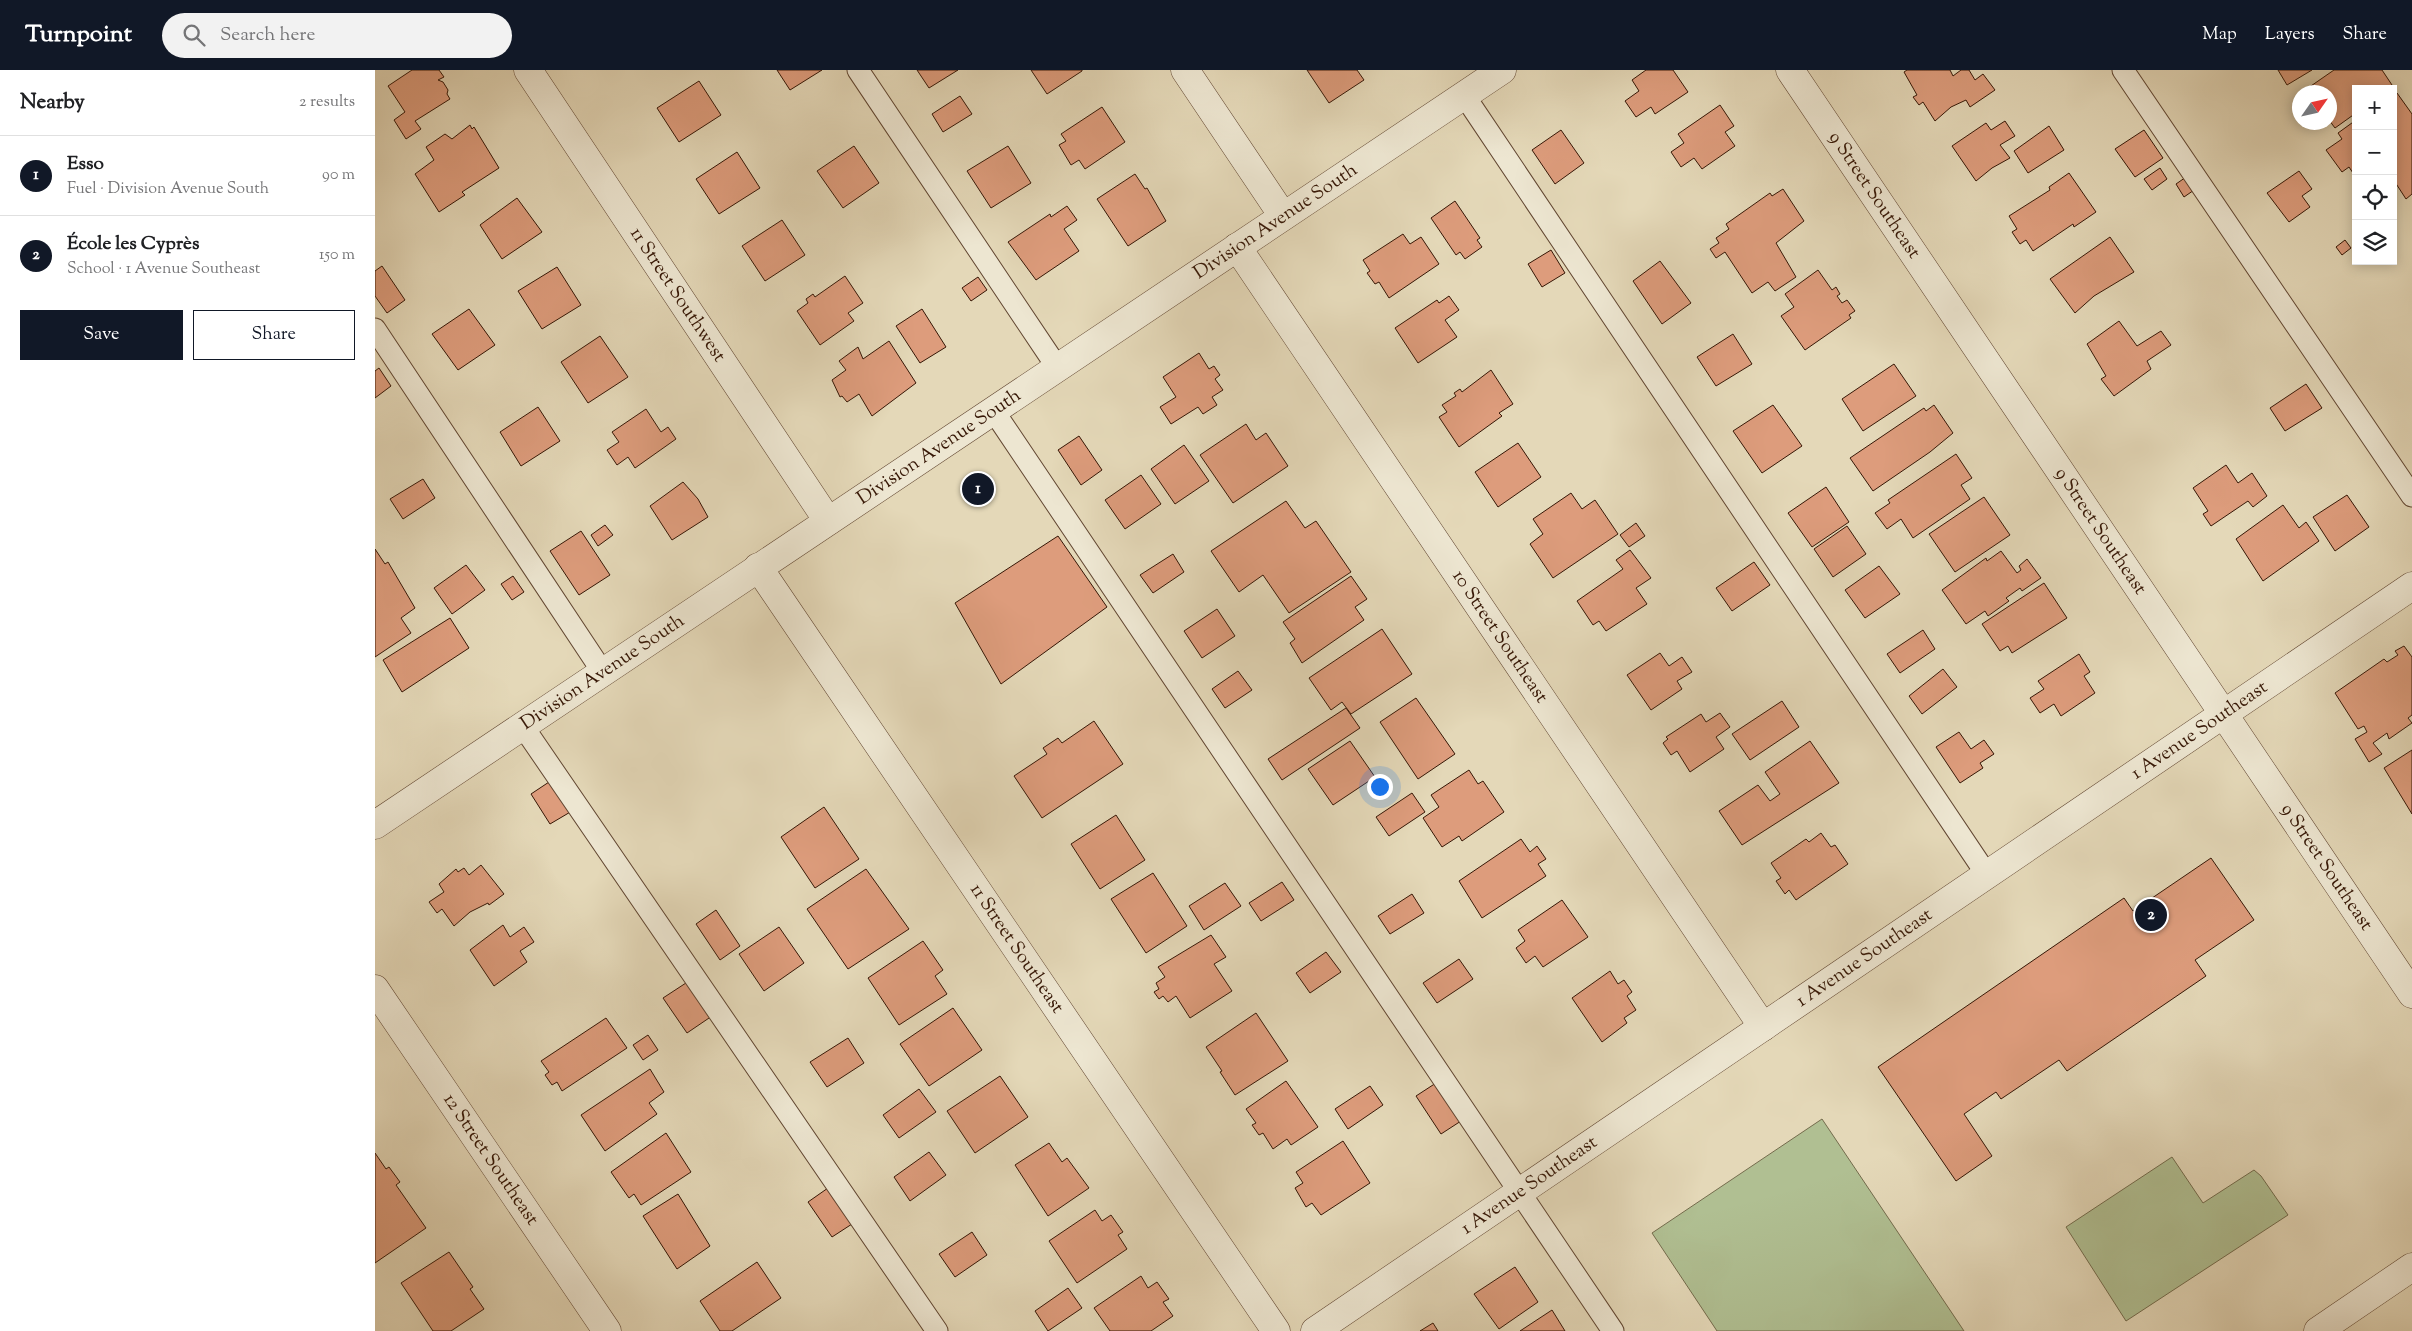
<!DOCTYPE html>
<html lang="en">
<head>
<meta charset="utf-8">
<style>
	body { margin:0; font-family:"Sorts Mill Goudy",serif; background:#f2f2f2; color:#202124 }
	.controls { position:absolute; right:15px; top:15px; display:grid; overflow:hidden; border-radius:0px; box-shadow:0 2px 12px #0003 }
	.controls button { width:45px; height:45px; display:grid; place-items:center; padding:0; border:0; border-bottom:1px solid #e0e0e0; background:#fff; color:#202124; font:25px sans-serif }
	.compass { position:absolute; left:1917px; top:15px; width:45px; height:45px; border-radius:50%; background:#fff; box-shadow:0 2px 12px #0003; rotate:56deg }
	.you { position:absolute; left:1004px; top:716px; width:18px; height:18px; margin:-12px; border:4px solid #fff; border-radius:50%; background:#1a73e8; box-shadow:0 0 0 8px #1a73e833 }
	.badge { display:grid; place-items:center; width:32px; height:32px; border-radius:50%; background:#111827; color:#fff; font-size:16px; font-weight:700 }
	.pin { position:absolute; translate:-50% -50%; border:2px solid #fff; box-shadow:0 1px 5px #0006 }
	.list { margin:0; padding:0; list-style:none }
	h2 { display:flex; justify-content:space-between; align-items:center; height:65px; margin:0; padding:0 20px; font-size:21px }
	h2 small { font-size:16px; font-weight:400; color:#757577 }
	.list li { display:grid; grid-template-columns:32px 1fr auto; gap:15px; align-items:center; box-sizing:border-box; height:80px; padding:0 20px; border-top:1px solid #e0e0e0 }
	.list b { display:block; font-size:19px; white-space:nowrap }
	.list p { margin:0; font-size:16px; white-space:nowrap; color:#757577 }
	.list em { font-size:16px; font-style:normal; color:#757577 }
	.actions { display:flex; gap:10px; padding:15px 20px }
	.actions a { flex:1; padding:11px 0; border:1px solid #111827; border-radius:0px; text-align:center; font-size:18px; color:#111827 }
	.actions .main { background:#111827; color:#fff }
	.icon { flex:none; width:28px; height:28px; fill:none; stroke:currentColor; stroke-width:2; stroke-linecap:round; stroke-linejoin:round }
	.map { position:relative; flex:none; width:2037px; height:1261px; overflow:hidden }
	header { display:flex; align-items:center; gap:30px; box-sizing:border-box; height:70px; padding:0 25px; background:#111827; color:#fff }
	header strong { font-size:24px }
	nav { display:flex; gap:28px; margin-inline-start:auto; font-size:18px }
	.search { width:350px; height:45px; background:#f2f2f2; display:flex; align-items:center; gap:12px; box-sizing:border-box; padding:0 18px; border-radius:28px; color:#757577; font-size:19px }
	main { display:flex }
	aside { flex:1; background:#fff }
	.map>svg:first-child { display:block }
	.green { fill:#b0bf92; stroke:#736b4c }
	.building { fill:#dd9c7c; stroke:#361706 }
	.lines { fill:none; stroke-linecap:round; stroke-linejoin:round }
	.service-casing { stroke:#624732; stroke-width:23 }
	.minor-casing { stroke:#624732; stroke-width:29 }
	.tertiary-casing { stroke:#624732; stroke-width:29 }
	.service { stroke:#ede6d1; stroke-width:21 }
	.minor { stroke:#ede6d1; stroke-width:28 }
	.tertiary { stroke:#ede6d1; stroke-width:28 }
	.labels { text-anchor:middle; dominant-baseline:central; stroke-width:4.5; stroke-linejoin:round; paint-order:stroke }
	.street-label { font-size:19px; fill:#361706; stroke:#ede6d1 }
</style>
</head>
<body>
<header>
<strong>Turnpoint</strong>
<div class="search"><svg class="icon" aria-label="search" viewBox="0 0 24 24"><circle cx="10" cy="10" r="6"/><path d="M15 15l6 6"/></svg>Search here</div>
<nav><a>Map</a><a>Layers</a><a>Share</a></nav>
</header>
<main>
<aside>
<h2>Nearby<small>2 results</small></h2>
<ul class="list">
<li><span class="badge">1</span><div><b>Esso</b><p>Fuel · Division Avenue South</p></div><em>90 m</em></li>
<li><span class="badge">2</span><div><b>École les Cyprès</b><p>School · 1 Avenue Southeast</p></div><em>150 m</em></li>
</ul>
<div class="actions"><a class="main">Save</a><a>Share</a></div>
</aside>
<div class="map">
<svg width="2037" height="1261" viewBox="0 0 2037 1261">
	<rect width="100%" height="100%" fill="#e4d8b8"/>
	<filter id="stains"><feTurbulence type="fractalNoise" baseFrequency=".004" numOctaves="4"/><feColorMatrix values="0 0 0 0 .2 0 0 0 0 .09 0 0 0 0 .02 0 0 0 .5 -.17"/></filter>
	<radialGradient id="worn" r=".72"><stop offset=".6" stop-color="#630" stop-opacity="0"/><stop offset="1" stop-color="#630" stop-opacity=".3"/></radialGradient>
	<path class="green" d="M1447,1049l142,212h-247l-65,-98z
		M1797,1087l31,46 51,-33 7,6 27,39 -162,106 -60,-94z"/>
	<path class="building" d="M37,0h27l5,7 -6,3 5,2 5,8 -1,4 3,5 -35,22 6,8 -15,10 -12,-19 11,-8 -17,-26z
		M402,0h45l-32,20z
		M542,0h41l-29,18z
		M656,0h51v1l-35,23z
		M932,0h50l7,10 -35,23z
		M1271,0h27l15,22 -33,22 -4,-7 -15,10 -11,-16 14,-10 -7,-11z
		M1532,0h43l3,6 8,-6h8l6,10 8,-6 12,16 -25,17 -4,-7 -15,7 -16,14 -12,-19 -4,3 -6,-8 4,-2 -13,-23z
		M1903,0h34l-25,15z
		M1959,0h48l12,18 -38,1v24l-21,15 -6,-8v-28h-18l-3,-4z
		M324,11l22,34 -42,27 -22,-34z
		M2022,23l15,21v80l-6,5 -13,-20v-84z
		M585,26l12,18 -29,18 -11,-18z
		M1345,35l14,21 -9,6 10,14 -33,23 -8,-11 -13,9 -10,-15 13,-9 -6,-9z
		M727,37l23,35 -40,27 -6,-9 -8,5 -12,-20 7,-4 -5,-7z
		M1981,50v55l-1,1 -6,-9 -7,5 -16,-22 16,-11 -4,-6z
		M1630,51l10,15 -15,9 10,13 -18,10 -16,13 -24,-35 34,-23 5,7z
		M95,55l2,4 2,-2 25,41 -37,24 3,3 -26,17 -24,-38 19,-14 -8,-13 19,-13 7,5z
		M1674,56l15,24 -36,23 -14,-22z
		M1186,60l23,33 -29,21 -23,-34z
		M1769,60l19,28 -28,19 -20,-28z
		M479,76l25,37 -36,25 -26,-37z
		M633,76l23,37 -40,25 -24,-37z
		M362,82l23,36 -41,26 -23,-35z
		M1785,98l7,11 -15,11 -8,-11z
		M1924,101l13,18 -10,7 8,11 -21,15 -22,-29z
		M1694,103l27,39 -22,15 -1,-3 -40,27 -7,-11 -6,4 -8,-12 5,-3 -8,-13 41,-26 -1,-3z
		M760,104l10,15 2,-1 19,33 -38,25 -31,-47z
		M1814,105l8,13 -13,9 -8,-13z
		M1408,119l21,32 -28,22 20,34 -21,14 -7,-9 -16,11 -27,-41 -9,6 -6,-9 9,-6 -3,-5 13,-9 -3,-5 44,-31 2,3z
		M142,128l25,34 -40,27 -22,-34z
		M1080,131l25,37 -3,2 5,7 -17,12 -5,-7 -4,3 -25,-37z
		M692,136l10,14 -13,9 15,22 -43,29 -28,-38 42,-28 1,3z
		M407,150l23,35 -40,26 -23,-35z
		M1028,164l7,10 11,-7 18,27 -50,34 -10,-16 -4,2 -8,-11 3,-2 -7,-11z
		M1735,167l24,35 -40,24 -19,17 -25,-34z
		M1970,170l6,8 -9,7 -6,-8z
		M1176,180l14,23 -23,14 -14,-23z
		M1285,191l31,42 -29,21 -29,-43z
		M7,196l23,34 -18,13 -12,-17v-25z
		M182,197l24,38 -39,24 -24,-38z
		M1443,200l14,20 4,-3 4,7 -3,2 5,7 5,-3 8,11 -6,4 2,3 -46,32 -24,-34 13,-9 -9,-13z
		M470,206l18,27 -15,10 6,8 -34,24 -23,-34 11,-8 -2,-4 7,-5 2,3z
		M603,207l9,13 -16,11 -9,-13z
		M1074,226l10,14 -14,10 12,17 -39,26 -23,-35 42,-28 2,3z
		M94,239l26,36 -37,25 -26,-36z
		M547,239l24,38 -26,16 -24,-37z
		M1744,251l18,25 24,-15 10,14 -24,16 4,8 -37,27 -13,-17 5,-3 -19,-32z
		M1358,264l19,30 -36,22 -19,-29z
		M225,266l28,41 -40,26 -27,-41z
		M514,271l27,42 -44,33 -13,-22 -12,8 -5,-6 -2,1 -8,-17 14,-10 -7,-9 19,-14 5,12z
		M824,283l10,16 5,-3 6,9 -5,4 8,11 -11,7 5,8 -14,9 -5,-7 -27,17 -11,-17 16,-10 -13,-20z
		M1519,294l22,32 -53,35 -21,-32z
		M4,298l12,18 -16,12v-27z
		M1116,300l22,34 -14,9 3,3 -43,31 -20,-30 8,-5 -5,-7 14,-9 -2,-3 6,-4 2,3z
		M1931,314l16,24 -37,23 -15,-23z
		M1398,335l29,41 -40,27 -29,-42z
		M1559,335l19,28 -23,19 -57,39 -23,-33 74,-50 2,3z
		M163,337l22,34 -39,25 -21,-34z
		M271,339l15,23 7,-5 8,12 -41,29 -7,-11 -11,8 -10,-15 12,-8 -7,-10z
		M871,354l10,16 10,-7 22,33 -55,37 -33,-48z
		M704,366l23,34 -21,15 -23,-35z
		M1143,373l23,34 -43,30 -23,-35z
		M809,375l25,36 -34,23 -24,-35z
		M1581,384l16,24 -11,7 9,14 -57,39 -12,-19 -14,10 -12,-16 15,-10 -2,-3z
		M1851,395l12,18 14,-10 15,23 -14,11 -5,-6 -37,25 -8,-12 5,-3 -15,-23z
		M766,405l20,29 -36,25 -20,-29z
		M48,409l12,19 -32,21 -13,-20z
		M308,412l15,17 10,18 -36,23 -22,-34z
		M1451,417l23,35 -37,25 -24,-34z
		M1196,423l11,16 13,-9 23,34 -65,44 -23,-34 13,-10 -10,-15z
		M1972,425l22,32 -34,24 -22,-34z
		M1609,427l26,38 -55,37 -26,-38z
		M911,431l19,27 11,-7 35,51 -62,41 -26,-38 -24,17 -28,-41z
		M1908,435l16,23 7,-6 13,19 -56,40 -27,-42z
		M1261,453l9,13 -16,11 -9,-12z
		M230,455l8,10 -15,11 -7,-11z
		M1472,456l19,28 -33,23 -19,-28z
		M206,461l29,44 -31,20 -29,-44z
		M683,466l49,71 -106,77 -46,-81z
		M0,479l10,15 3,-2 27,46 -14,10 10,15 -36,24z
		M1255,480l21,28 -15,10 11,16 -41,27 -7,-10 -6,4 -16,-24 46,-32 -7,-9z
		M1626,481l16,22 4,-3 -2,-4 8,-7 14,19 -19,13 -2,-3 -14,10 3,3 -21,15 -3,-5 -19,13 -24,-34 44,-32 1,3z
		M798,484l11,18 -31,21 -13,-18z
		M1379,492l16,23 -38,26 -16,-23z
		M91,495l19,25 -33,24 -18,-26z
		M1504,496l21,28 -35,24 -20,-28z
		M138,506l11,16 -12,8 -11,-16z
		M976,506l16,23 -12,8 9,13 -62,43 -12,-20 5,-4 -12,-17z
		M1669,513l23,35 -55,35 -4,-7 -8,5 -18,-27z
		M842,539l18,27 -33,22 -18,-27z
		M75,548l19,30 -67,44 -19,-32z
		M1007,559l30,45 -61,40 -9,-12 -11,8 -22,-32z
		M1548,560l12,19 -35,24 -13,-19z
		M2029,576l8,11v58l-4,3 4,5 -23,16 -2,-6 -14,10 9,11 -13,8 -14,-23 12,-7 -3,-6 -6,3 -23,-36 49,-34 3,3 11,-7 -3,-4z
		M1285,583l9,13 13,-9 10,15 -15,9 5,8 -31,21 -24,-35z
		M1704,584l11,18 -6,4 11,17 -34,23 -7,-12 -14,9 -10,-15 14,-9 -6,-8z
		M1568,599l14,18 -35,27 -13,-18z
		M863,601l14,19 -27,18 -13,-19z
		M1041,628l39,56 -37,25 -38,-57z
		M1407,631l17,26 -49,33 -18,-26z
		M971,638l14,20 -78,52 -14,-21z
		M1345,643l10,14 -14,10 8,12 -34,23 -13,-21 -6,4 -8,-12 5,-4 -2,-2 35,-23 5,8z
		M719,651l29,43 -81,54 -28,-42 33,-22 -4,-6 15,-10 4,5z
		M1584,662l12,17 13,-9 10,14 -14,9 3,5 -23,15 -24,-36z
		M975,671l25,36 -42,28 -25,-36z
		M1435,671l29,42 -97,62 -23,-34 39,-26 12,16 10,-7 -15,-22z
		M2037,680v64l-28,-46z
		M1094,700l9,14 5,-3 21,31 -42,29 -3,-5 -17,11 -19,-29 16,-11 -8,-12z
		M177,710l20,31 -22,13 -19,-30z
		M1037,723l13,19 -36,24 -13,-19z
		M449,737l35,52 -44,29 -34,-51z
		M741,745l29,45 -45,29 -29,-45z
		M1446,763l10,14 4,-2 13,19 -52,36 -7,-10 -4,4 -9,-13 5,-3 -10,-15 35,-24 3,3z
		M1146,769l9,13 7,-6 9,13 -8,5 8,12 -64,42 -23,-37z
		M1836,788l43,62 -59,40 11,16 -139,95 -8,-11 -58,39 -5,-7 -32,22 28,42 -36,25 -78,-114 246,-169 9,13z
		M106,795l23,29 -15,11 -1,-2 -18,9 -16,14 -12,-17 -5,4 -8,-11 15,-10 -5,-8 17,-15 2,3 6,-4 5,7z
		M491,799l43,60 -61,40 -41,-60z
		M778,803l34,53 -41,27 -35,-54z
		M907,812l12,18 -33,21 -12,-18z
		M850,813l16,23 -37,24 -15,-24z
		M1037,824l12,19 -34,21 -12,-18z
		M1187,830l26,37 -45,30 -8,-11 -9,7 -10,-15 9,-7 -7,-11z
		M341,840l24,36 -20,14 -24,-36z
		M128,855l7,12 14,-10 10,15 -14,9 7,11 -33,24 -24,-36z
		M404,857l25,36 -40,28 -25,-37z
		M836,865l15,22 -12,7 18,27 -42,27 -14,-22 -8,6 -5,-6 -4,3 -5,-7 5,-3 -3,-6 9,-6 -7,-10z
		M548,871l20,29 -8,6 12,18 -48,31 -31,-47z
		M951,882l15,20 -31,21 -14,-20z
		M1084,889l14,20 -36,24 -14,-20z
		M1235,901l8,13 6,-4 8,12 -5,4 9,14 -12,8 3,5 -25,19 -30,-44z
		M314,911l23,35 -25,17 -24,-35z
		M578,938l29,42 -53,36 -29,-42z
		M881,943l32,48 -53,34 -15,-23 2,-1 -16,-24z
		M231,948l21,30 -65,43 -5,-9 -5,3 -7,-10 4,-3 -8,-11z
		M273,965l10,15 -15,10 -10,-15z
		M473,968l16,25 -37,24 -17,-25z
		M275,999l14,23 -15,11 8,11 -52,37 -24,-36z
		M625,1006l28,41 -53,36 -28,-42z
		M911,1011l32,46 -27,18 -4,-6 -14,10 -10,-16 -4,2 -7,-10 4,-2 -10,-14z
		M1061,1013l25,38 -20,13 -25,-38z
		M995,1016l13,19 -35,24 -13,-20z
		M544,1019l17,23 -37,26 -16,-23z
		M291,1063l25,39 -50,33 -7,-11 -5,4 -18,-26z
		M968,1071l27,42 -49,32 -9,-12 -6,4 -11,-19 8,-5 -7,-11z
		M674,1073l13,19 5,-4 22,30 -41,28 -33,-51z
		M554,1082l17,23 -36,26 -16,-24z
		M0,1083l11,16 3,-2 11,15 -4,3 30,43 -51,35z
		M453,1118l24,36 -20,13 -24,-35z
		M303,1124l32,52 -33,23 -34,-53z
		M720,1140l7,11 9,-6 12,17 -5,3 9,14 -50,34 -28,-42z
		M597,1162l15,23 -32,22 -16,-23z
		M74,1182l24,35 -3,2 14,20 -33,22h-18l-32,-48z
		M382,1192l24,36 -49,33h-12l-20,-30z
		M1140,1197l23,35 -39,27 -25,-35z
		M766,1206l7,12 9,-6 12,17 -6,3 10,14 -22,15h-41l-16,-23z
		M693,1218l14,20 -34,23 -13,-20z
		M1177,1240l13,21h-45z
		M1058,1253l5,8h-18z"/>
	<g class="lines">
		<g class="service-casing">
			<path id="service" d="M483,0l199,297
				M1748,0l289,426
				M1089,25l523,780
				M0,259l227,342
				M618,340l620,921
				M147,655l415,606"/>
		</g>
		<g class="minor-casing">
			<g id="minor">
				<path id="s1" d="M153,0l300,451"/>
				<path d="M810,0l98,146"/>
				<path id="s2" d="M1415,0l622,924"/>
				<path id="s3" d="M862,177l526,780"/>
				<path id="s4" d="M383,497l518,764"/>
				<path id="s5" d="M0,919l232,342"/>
				<path id="s6" d="M940,1261l1097,-745"/>
				<path d="M1943,1261l94,-64"/>
			</g>
		</g>
		<g class="tertiary-casing">
			<g id="tertiary">
				<path id="s7" d="M0,755l1127,-755"/>
			</g>
		</g>
		<use href="#service" class="service"/>
		<use href="#minor" class="minor"/>
		<use href="#tertiary" class="tertiary"/>
	</g>
	<g class="labels">
		<g class="street-label">
			<text stroke="none"><textPath href="#s2" startOffset="151">9 Street Southeast</textPath></text>
			<text stroke="none"><textPath href="#s7" startOffset="1084">Division Avenue South</textPath></text>
			<text stroke="none"><textPath href="#s1" startOffset="270">11 Street Southwest</textPath></text>
			<text stroke="none"><textPath href="#s7" startOffset="679">Division Avenue South</textPath></text>
			<text stroke="none"><textPath href="#s2" startOffset="556">9 Street Southeast</textPath></text>
			<text stroke="none"><textPath href="#s3" startOffset="470">10 Street Southeast</textPath></text>
			<text stroke="none"><textPath href="#s7" startOffset="274">Division Avenue South</textPath></text>
			<text stroke="none"><textPath href="#s6" startOffset="1069">1 Avenue Southeast</textPath></text>
			<text stroke="none"><textPath href="#s2" startOffset="961">9 Street Southeast</textPath></text>
			<text stroke="none"><textPath href="#s4" startOffset="461">11 Street Southeast</textPath></text>
			<text stroke="none"><textPath href="#s6" startOffset="664">1 Avenue Southeast</textPath></text>
			<text stroke="none"><textPath href="#s5" startOffset="206">12 Street Southeast</textPath></text>
			<text stroke="none"><textPath href="#s6" startOffset="259">1 Avenue Southeast</textPath></text>
		</g>
	</g>
	<rect width="100%" height="100%" filter="url(#stains)"/>
	<rect width="100%" height="100%" fill="url(#worn)"/>
</svg>
<div class="controls">
<button>+</button>
<button>−</button>
<button><svg class="icon" aria-label="locate" viewBox="0 0 24 24"><circle cx="12" cy="12" r="6"/><path d="M12 2v4M12 18v4M2 12h4M18 12h4"/></svg></button>
<button><svg class="icon" aria-label="layers" viewBox="0 0 24 24"><path d="M12 4l9 5-9 5-9-5zM3 14l9 5 9-5"/></svg></button>
</div>
<svg class="compass" viewBox="-18 -18 36 36"><path d="M0-13l5 13h-10z" fill="#e53935"/><path d="M0 13l5-13h-10z" fill="#757577"/></svg>
<div class="you"></div>
<div class="pin badge" style="left:603px;top:419px">1</div>
<div class="pin badge" style="left:1776px;top:845px">2</div>
</div>
</main>
</body>
</html>
